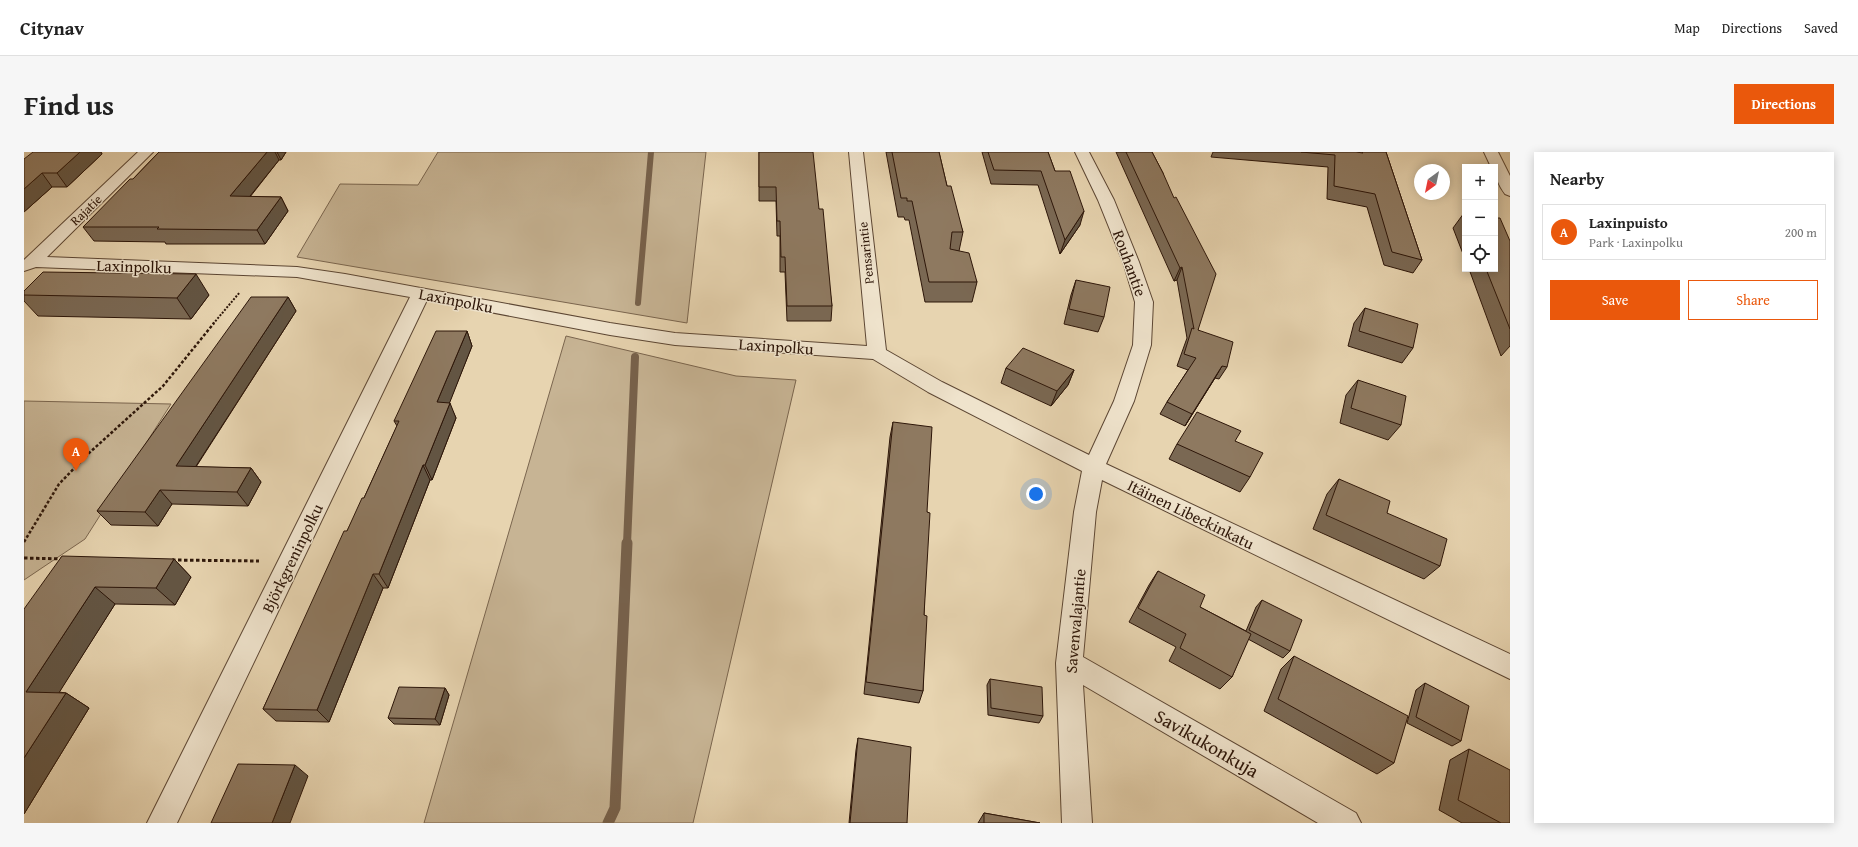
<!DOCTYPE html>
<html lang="en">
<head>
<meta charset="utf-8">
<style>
	body { margin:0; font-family:"Gentium Book Plus",serif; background:#f6f6f6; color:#222 }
	.controls { position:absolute; right:12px; top:12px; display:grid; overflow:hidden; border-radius:0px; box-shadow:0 2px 10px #0003 }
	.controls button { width:36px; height:36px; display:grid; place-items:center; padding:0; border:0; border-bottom:1px solid #e0e0e0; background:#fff; color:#222; font:20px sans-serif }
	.compass { position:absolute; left:1390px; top:12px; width:36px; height:36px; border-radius:50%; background:#fff; box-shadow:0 2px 10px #0003; rotate:213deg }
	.you { position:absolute; left:1012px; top:342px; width:14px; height:14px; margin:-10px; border:3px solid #fff; border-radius:50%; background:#1a73e8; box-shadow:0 0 0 6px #1a73e833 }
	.badge { display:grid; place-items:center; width:26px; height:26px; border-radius:50%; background:#ea580c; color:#fff; font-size:13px; font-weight:700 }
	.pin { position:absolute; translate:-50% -33px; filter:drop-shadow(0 1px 2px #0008) }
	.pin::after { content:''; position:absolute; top:21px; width:14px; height:12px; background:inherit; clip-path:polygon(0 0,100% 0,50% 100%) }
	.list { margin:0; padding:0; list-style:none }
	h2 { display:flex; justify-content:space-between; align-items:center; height:52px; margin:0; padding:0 16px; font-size:17px }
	h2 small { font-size:13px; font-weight:400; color:#767676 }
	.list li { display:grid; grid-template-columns:26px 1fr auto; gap:12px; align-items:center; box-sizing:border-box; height:56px; margin:0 8px 8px; padding:0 8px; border:1px solid #e0e0e0; border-radius:0px }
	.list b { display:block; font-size:15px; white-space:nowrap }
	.list p { margin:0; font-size:13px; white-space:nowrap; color:#767676 }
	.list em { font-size:13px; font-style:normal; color:#767676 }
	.actions { display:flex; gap:8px; padding:12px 16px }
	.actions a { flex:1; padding:9px 0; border:1px solid #ea580c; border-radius:0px; text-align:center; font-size:14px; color:#ea580c }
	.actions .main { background:#ea580c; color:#fff }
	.icon { flex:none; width:22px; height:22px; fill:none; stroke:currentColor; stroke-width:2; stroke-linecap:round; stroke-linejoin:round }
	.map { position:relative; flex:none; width:1486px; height:671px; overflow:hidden; border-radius:0px }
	header { display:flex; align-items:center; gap:24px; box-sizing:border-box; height:56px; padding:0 20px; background:#fff; border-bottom:1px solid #e0e0e0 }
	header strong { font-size:19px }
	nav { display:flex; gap:22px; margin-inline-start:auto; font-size:14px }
	.intro { display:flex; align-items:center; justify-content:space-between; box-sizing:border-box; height:96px; padding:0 24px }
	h1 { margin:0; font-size:28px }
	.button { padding:10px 18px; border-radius:0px; background:#ea580c; color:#fff; font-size:14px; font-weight:700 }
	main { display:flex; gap:24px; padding:0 24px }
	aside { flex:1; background:#fff; border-radius:0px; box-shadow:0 2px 10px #0003 }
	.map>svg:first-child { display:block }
	.green { fill:#c7b494; stroke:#7a654e }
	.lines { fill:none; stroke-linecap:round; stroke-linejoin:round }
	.stream-far2 { stroke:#77614b; stroke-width:6 }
	.stream-far1 { stroke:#77614b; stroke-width:8 }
	.stream { stroke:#77614b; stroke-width:11 }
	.minor-casing { stroke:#5c4633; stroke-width:2 }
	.path-far2 { stroke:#2d1609; stroke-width:2; stroke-dasharray:2 1.5; stroke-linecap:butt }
	.path-far1 { stroke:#2d1609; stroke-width:2.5; stroke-dasharray:3 2; stroke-linecap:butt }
	.path { stroke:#2d1609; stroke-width:3; stroke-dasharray:3.5 2.5; stroke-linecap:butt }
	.minor { fill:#efe3cc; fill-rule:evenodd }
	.wall { fill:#7a6853; stroke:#2d1609 }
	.shaded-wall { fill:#635543; stroke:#2d1609 }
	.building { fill:#8e7960; stroke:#2d1609 }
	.labels { text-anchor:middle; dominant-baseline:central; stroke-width:3; stroke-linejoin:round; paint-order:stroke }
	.far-street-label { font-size:13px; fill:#2d1609; stroke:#efe3cc }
	.street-label { font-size:16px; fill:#2d1609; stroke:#efe3cc }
	.near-street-label { font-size:19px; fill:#2d1609; stroke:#efe3cc }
</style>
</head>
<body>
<header>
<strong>Citynav</strong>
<nav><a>Map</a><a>Directions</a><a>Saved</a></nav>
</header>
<div class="intro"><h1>Find us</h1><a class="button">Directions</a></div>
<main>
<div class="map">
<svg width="1486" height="671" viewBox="0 0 1486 671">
	<rect width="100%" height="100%" fill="#e7d4b0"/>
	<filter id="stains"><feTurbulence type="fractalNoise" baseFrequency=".005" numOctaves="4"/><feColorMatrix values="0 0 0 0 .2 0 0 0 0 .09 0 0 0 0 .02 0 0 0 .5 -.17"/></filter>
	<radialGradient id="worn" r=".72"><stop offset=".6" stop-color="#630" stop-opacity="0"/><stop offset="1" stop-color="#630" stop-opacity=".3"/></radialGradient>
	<path class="green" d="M414,0h268l-19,171 -390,-66 43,-73 78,1z
		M542,184l170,40 60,4 -103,443h-269z
		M0,249l147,3 -86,135 -61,41z"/>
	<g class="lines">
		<path class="stream-far2" d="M614,151l13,-151"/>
		<path class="stream-far1" d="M603,392l8,-187"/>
		<path class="stream" d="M584,671l7,-15 12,-265"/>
		<g class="minor-casing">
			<path id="minor" d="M114,0h15l-106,105 250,10 48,7 265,49 65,10 192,13 -18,-194h14l23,198 56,32 147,73 25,-54 19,-56 2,-43 -12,-40 -25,-62 -23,-48h14l25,48 25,62 14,40 -2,43 -17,56 -28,63 404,190v25l-408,-199 -6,32 -13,145 273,156 5,10h-43l-235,-138 9,138h-30l-6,-160 18,-151 8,-41 -154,-79 -55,-33 -198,-14 -65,-10 -183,-35 -250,523h-30l263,-526 -113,-20 -261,-10 -12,4v-11z
				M1460,0h14l12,24v20l-5,-2c-6,-8 -10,-17 -10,-27h-4z"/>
		</g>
		<path class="path-far2" d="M189,172l27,-32"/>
		<path class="path-far1" d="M0,390l35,-58 29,-30 75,-68 51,-63"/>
		<path class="path" d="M0,406l39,1
			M148,408l87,1"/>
		<use href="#minor" class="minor"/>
	</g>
	<path class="wall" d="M9,0h68l1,2 -35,33h-15l-28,25z
		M135,0h127l-5,8h-2l-29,37h31l7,14 -23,33h-99l-1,-2 -71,-1 -11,-14 50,-48z
		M735,0l60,57 13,97 -1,15h-44l-2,-49h-5v-36h-3l-1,-35h-17z
		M862,0h53l8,34 16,46 -4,19 18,31 -5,20h-47l-16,-82h-4l-1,-3h-6z
		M958,0h66l7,19 25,54 -20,29 -22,-69 -47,-1z
		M1092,0h36l11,21 35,157 29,37 -8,12 -4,-1 -30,48 -25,-12 7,-12 21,-32 -11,-4 10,-28 -10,-58 -3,1z
		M1189,0h173l36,108 -9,13 -29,-8 -17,-58 -40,-8 1,-32 -117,-10z
		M1440,61h1v46l-12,-31z
		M1486,89v105l-9,10 -32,-87h26z
		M1052,128l28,37 -6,15 -34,-8 7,-29z
		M0,139l185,4 -18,24 -153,-3 -14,-15z
		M264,145l8,14 -100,156 55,1 10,14 -13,24 -76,-2 -14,22 -47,-1 -14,-14z
		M1341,156l48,40 -11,15 -54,-17 6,-23z
		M443,179l5,15 -23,57 7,15 -24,62h-2l-42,108h-5l-54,134 -53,-1 -13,-12 84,-178 17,-33 33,-72 -3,-5z
		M982,216l68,2 -6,15 -17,21 -50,-23z
		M1334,228l43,45 -13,15 -48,-17 6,-28z
		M869,270l34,90 -3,103 -1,76 -4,12 -55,-9 26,-257z
		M1211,289l15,36 -10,15 -71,-33 8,-15z
		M1315,327l48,34 53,53 -16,13 -111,-50 14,-35z
		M150,407l17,18 -16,28 -60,-1 -56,88 7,1 23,15 -65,106v-205z
		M1134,419l42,36 46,24 10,-24 6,-7 28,51 -7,7 -35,-19 -16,38 -12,12 -51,-28 7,-14 -47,-25 20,-37z
		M1270,504l100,107 -17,11 -113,-63 17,-42z
		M966,527l53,37 -4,7 -51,-8 -1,-30z
		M1401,531l36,58 -9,5 -45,-23 9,-33z
		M421,536l4,7 -9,30 -46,-1 -6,-6z
		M834,586l49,85h-58l7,-73z
		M1445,597l41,74h-48l-23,-13 11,-50z
		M960,661l56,10h-62z"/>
	<path class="shaded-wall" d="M56,0h21l1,2 -35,33 -10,-14z
		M243,0h8l4,8 -41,51 -8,-15z
		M253,0h9l-5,8z
		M18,21l10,14 -28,25v-23z
		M257,45l7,14 -23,33 -8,-14z
		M1060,59l-4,14 -20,29 5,-14z
		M1158,115l-5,13 -3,1 6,-13z
		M172,122l13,21 -18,24 -14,-21z
		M264,145l8,14 -109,169 -11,-14z
		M443,179l5,15 -28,71 -7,-15z
		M1198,214l-7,12 -30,48 7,-12z
		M1050,218l-6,15 -17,21 6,-15z
		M426,251l6,15 -24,62 -7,-15z
		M399,313l7,15 -42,108 -9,-14z
		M227,316l10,14 -13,24 -11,-14z
		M136,338l12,14 -14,22 -13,-14z
		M150,407l17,18 -16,28 -19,-17z
		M349,422l10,14 -54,134 -12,-12z
		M71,435l20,17 -65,103 -24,-15z
		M421,536l4,7 -9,30 -5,-6z
		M42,541l23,15 -65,106v-56z
		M271,613l13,11 -18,47h-18z"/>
	<path class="building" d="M9,0h47l-23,21h-15l-18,16v-30z
		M135,0h108l-37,44 51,1 -24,33 -100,-1 2,-2h-76l47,-48h3z
		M735,0h54l6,57h4l9,97h-45l-2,-49h-4l-1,-36h-3l-1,-34h-17z
		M868,0h47l8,34h4l12,46h-11l-2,17 19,4 8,29h-48l-17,-81h-5v-3h-6z
		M964,0h60l7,19h15l14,40 -19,29 -24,-69 -47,-1z
		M1102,0h26l11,21 11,25 2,-1 40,77 -18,56 35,12 -6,25 -5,-1 -30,48 -25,-12 29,-44 -12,-4 8,-26 2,1 -12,-62 -2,1z
		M1277,0h55l7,1 -1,-1h24l36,108 -30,-8 -17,-58 -41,-8 1,-31z
		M1471,66h5l10,23v88l-24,-60h9z
		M19,120l153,2 -19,24 -153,-3v-4z
		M1052,128l34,7 -6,30 -35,-8z
		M227,145h37l-112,169 75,2 -14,24 -77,-2 -15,22 -48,-1z
		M1341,156l53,16 -5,24 -54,-17z
		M412,179h31l-30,71 13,1 -25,62h-2l-44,109h-6l-56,136 -54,-1 81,-178h3l15,-33h2l35,-77h-5z
		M999,196l51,22 -17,21 -51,-23z
		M1334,228l48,16 -5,29 -50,-17z
		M1173,260l44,19 -6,10 28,12 -13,24 -73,-33z
		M869,270l39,5 -5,85 3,1 -6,102 3,1 -4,75 -57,-9z
		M1315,327l51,22 -3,12 60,26 -7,27 -114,-51z
		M38,404l112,3 -18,29 -61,-1 -69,105 40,1 -42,65v-149z
		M1134,419l47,24 -5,12 51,27 -19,43 -52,-29 6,-14 -48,-26z
		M1238,448l40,20 -12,31 -41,-21z
		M1270,504l114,60 -14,47 -116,-64z
		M966,527l52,8 1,29 -52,-8z
		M1401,531l44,23 -8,35 -45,-24z
		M375,535l46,1 -10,31 -47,-1z
		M834,586l53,9 -4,76h-57z
		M1445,597l41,21v53h-9l-43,-23z
		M214,612l57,1 -23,58h-61z
		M960,661l56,10h-56z"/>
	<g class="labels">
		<g class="far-street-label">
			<text transform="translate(62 58) rotate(-44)">Rajatie</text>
			<text transform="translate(842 101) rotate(-96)">Pensarintie</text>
		</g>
		<g class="street-label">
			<text transform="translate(1106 111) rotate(70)">Rouhantie</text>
			<text transform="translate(110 114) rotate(2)">Laxinpolku</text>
			<text transform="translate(432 148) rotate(11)">Laxinpolku</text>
			<text transform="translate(752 194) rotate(4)">Laxinpolku</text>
			<text transform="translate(1167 362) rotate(26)">Itäinen Libeckinkatu</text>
			<text transform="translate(268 406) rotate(-64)">Björkgreninpolku</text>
			<text transform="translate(1051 469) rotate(-85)">Savenvalajantie</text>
		</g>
		<g class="near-street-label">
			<text transform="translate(1183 591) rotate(30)">Savikukonkuja</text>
		</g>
	</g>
	<rect width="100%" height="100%" filter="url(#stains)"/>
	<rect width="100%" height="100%" fill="url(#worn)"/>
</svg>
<div class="controls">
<button>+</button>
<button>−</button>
<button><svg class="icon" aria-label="locate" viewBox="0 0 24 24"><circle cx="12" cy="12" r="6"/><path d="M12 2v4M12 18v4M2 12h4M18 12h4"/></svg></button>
</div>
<svg class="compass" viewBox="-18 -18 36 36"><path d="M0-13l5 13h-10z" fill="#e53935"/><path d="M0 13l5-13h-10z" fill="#767676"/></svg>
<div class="you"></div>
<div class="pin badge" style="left:52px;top:319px">A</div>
</div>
<aside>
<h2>Nearby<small></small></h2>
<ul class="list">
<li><span class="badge">A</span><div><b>Laxinpuisto</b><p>Park · Laxinpolku</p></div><em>200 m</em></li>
</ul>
<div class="actions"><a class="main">Save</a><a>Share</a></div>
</aside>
</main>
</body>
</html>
